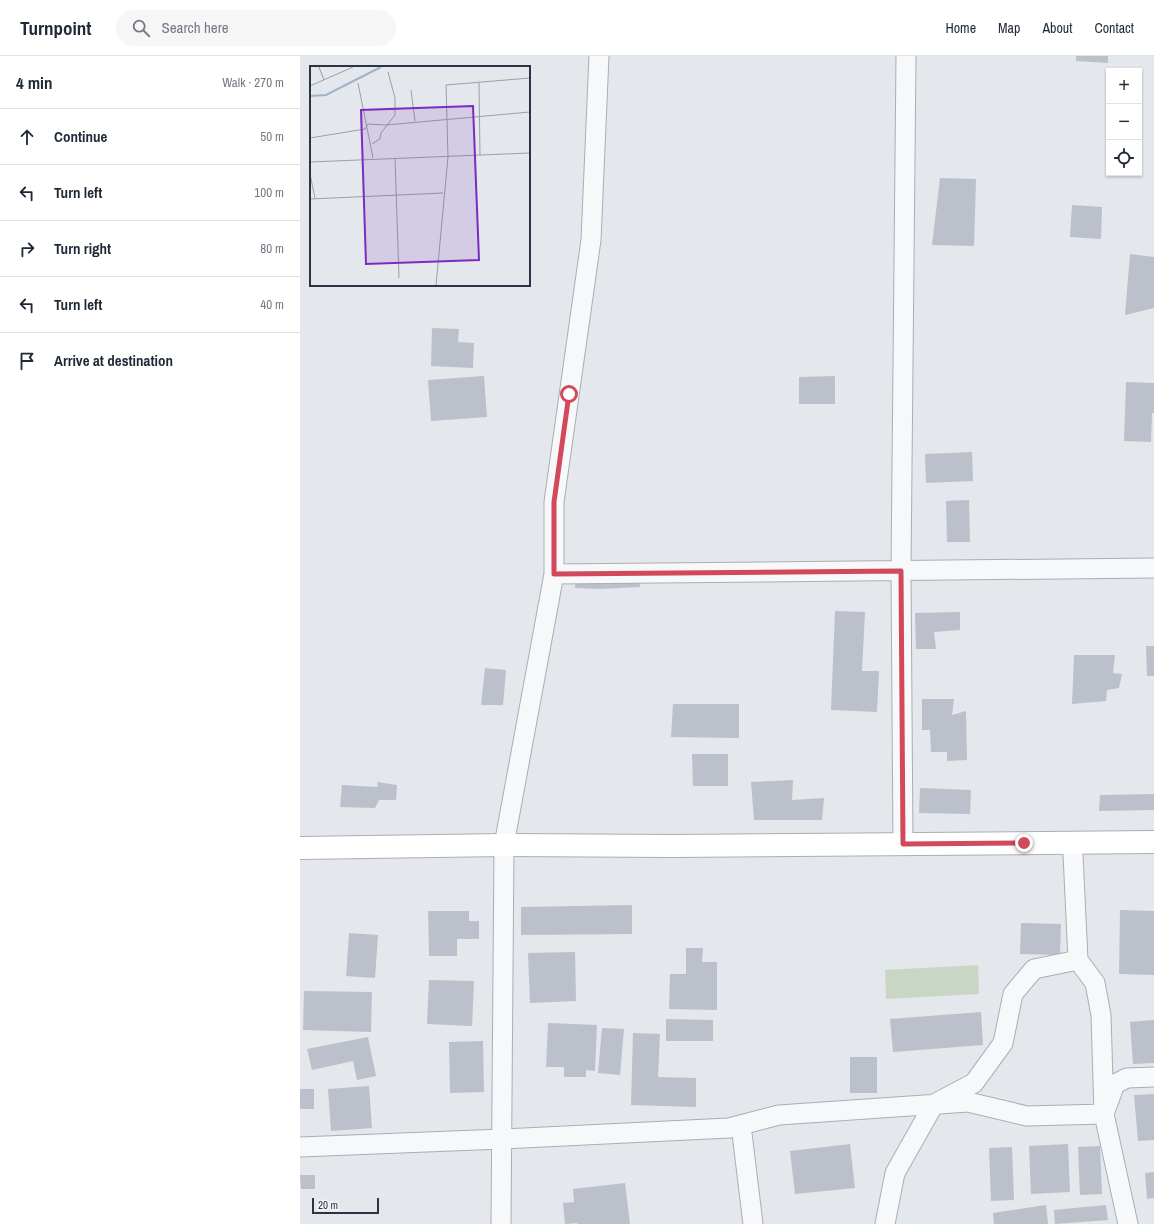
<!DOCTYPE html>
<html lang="en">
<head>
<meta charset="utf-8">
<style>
	body { margin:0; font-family:"Archivo Narrow",sans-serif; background:#f6f6f7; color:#1f2937 }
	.controls { position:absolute; right:12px; top:12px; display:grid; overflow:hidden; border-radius:0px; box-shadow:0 1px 3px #0004 }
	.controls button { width:36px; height:36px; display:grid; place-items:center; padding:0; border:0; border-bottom:1px solid #e0e1e3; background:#fff; color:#1f2937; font:20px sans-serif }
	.scale { position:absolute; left:12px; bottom:10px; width:67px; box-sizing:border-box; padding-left:4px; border:2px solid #2b3445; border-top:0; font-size:11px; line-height:14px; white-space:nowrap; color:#2b3445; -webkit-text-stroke:3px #f4f6f9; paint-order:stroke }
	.stop { position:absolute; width:12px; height:12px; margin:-9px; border:3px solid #d1495b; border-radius:50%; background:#fff }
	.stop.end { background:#d1495b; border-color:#fff; box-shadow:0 1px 4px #0008 }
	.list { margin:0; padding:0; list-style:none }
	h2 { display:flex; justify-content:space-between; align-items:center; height:52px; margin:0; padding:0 16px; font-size:17px }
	h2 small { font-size:13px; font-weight:400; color:#747a83 }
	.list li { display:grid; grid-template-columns:26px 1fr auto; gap:12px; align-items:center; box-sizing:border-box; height:56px; padding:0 16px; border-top:1px solid #e0e1e3 }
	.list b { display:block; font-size:15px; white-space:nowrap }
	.list em { font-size:13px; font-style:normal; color:#747a83 }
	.icon { flex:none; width:22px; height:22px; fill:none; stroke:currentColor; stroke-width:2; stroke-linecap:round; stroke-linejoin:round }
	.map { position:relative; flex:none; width:854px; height:1168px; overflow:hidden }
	header { display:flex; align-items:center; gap:24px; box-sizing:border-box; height:56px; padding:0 20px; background:#fff; border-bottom:1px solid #e0e1e3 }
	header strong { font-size:19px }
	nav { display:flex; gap:22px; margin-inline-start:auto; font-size:14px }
	.search { width:280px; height:36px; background:#f6f6f7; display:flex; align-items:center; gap:10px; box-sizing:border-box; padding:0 14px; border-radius:22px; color:#747a83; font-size:15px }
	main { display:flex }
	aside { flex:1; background:#fff }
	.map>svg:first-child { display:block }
	.green { fill:#c9d6c5 }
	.building { fill:#bbc0ca }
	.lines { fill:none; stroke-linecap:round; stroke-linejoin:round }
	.street-casing { stroke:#a9aeb7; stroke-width:21 }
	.secondary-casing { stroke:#a9aeb7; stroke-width:24 }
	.street { stroke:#f7f8fa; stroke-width:19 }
	.secondary { stroke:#fff; stroke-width:22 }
	.route { stroke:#d1495b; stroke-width:5 }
	.inset-river { fill:none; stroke:#9fb4cc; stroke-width:2 }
	.inset-road { fill:none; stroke:#9a9fa9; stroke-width:1 }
	.view { fill:#7b2cbf; fill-opacity:0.15; stroke:#7b2cbf; stroke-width:2 }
	.inset-edge { fill:none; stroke:#2b3445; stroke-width:2 }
</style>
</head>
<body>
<header>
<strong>Turnpoint</strong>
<div class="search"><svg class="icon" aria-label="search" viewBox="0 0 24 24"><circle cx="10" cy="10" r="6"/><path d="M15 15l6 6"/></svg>Search here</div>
<nav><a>Home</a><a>Map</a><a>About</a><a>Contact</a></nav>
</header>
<main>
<aside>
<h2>4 min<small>Walk · 270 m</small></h2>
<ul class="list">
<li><svg class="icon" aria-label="ahead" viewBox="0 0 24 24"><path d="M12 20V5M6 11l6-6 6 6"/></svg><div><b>Continue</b></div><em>50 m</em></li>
<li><svg class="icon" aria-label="left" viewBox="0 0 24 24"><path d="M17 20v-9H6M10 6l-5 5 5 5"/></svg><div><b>Turn left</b></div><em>100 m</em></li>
<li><svg class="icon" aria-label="right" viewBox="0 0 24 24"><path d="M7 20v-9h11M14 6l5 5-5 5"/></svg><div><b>Turn right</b></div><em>80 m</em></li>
<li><svg class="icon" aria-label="left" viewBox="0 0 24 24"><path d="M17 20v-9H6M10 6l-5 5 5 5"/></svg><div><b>Turn left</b></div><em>40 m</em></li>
<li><svg class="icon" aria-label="arrive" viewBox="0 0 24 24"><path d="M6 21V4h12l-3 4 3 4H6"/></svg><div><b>Arrive at destination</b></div></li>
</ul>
</aside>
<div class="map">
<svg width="854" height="1168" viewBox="0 0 854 1168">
	<rect width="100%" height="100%" fill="#e4e7ec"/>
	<path class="green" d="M678,909l1,29 -93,5 -1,-29z"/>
	<path class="building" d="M776,0h32v7l-32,-2z
		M640,122l36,1 -2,67 -42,-1z
		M772,149l30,2 -1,32 -31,-2z
		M830,198l24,3v51l-29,7z
		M132,272l27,1 -1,13 16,1 -1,25 -42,-2z
		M184,320l3,41 -56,4 -3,-41z
		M535,320v28h-36v-27z
		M826,326l28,1v30h-2l-1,29 -27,-1z
		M672,396l1,29 -47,2 -1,-29z
		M669,444l1,42h-23l-1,-41z
		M322,507v8l17,-1 1,17 -41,2 -24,-1 1,-14 23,-7z
		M535,555l30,1 -3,59h17l-2,41 -46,-2z
		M660,556v18l-26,2 2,17h-20l-1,-36z
		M846,590h8v30h-7z
		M774,599h41l-2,18 9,1 -3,14 -12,2 -1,11 -34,3z
		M185,612l21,2 -3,35h-22z
		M622,643h32l-2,16 14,-4 1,49 -20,1v-9h-16l-1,-22h-8z
		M373,648h66v34l-68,-1z
		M392,698h36v32h-35z
		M493,724l-1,20 32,-2 -2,22h-68l-3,-38z
		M77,726l20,3 -1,15h-17l-4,8 -35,-1 2,-22 36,2z
		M620,732l51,2 -1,24 -51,-1z
		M854,738v16l-55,1 1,-16z
		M332,849v29l-111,1v-28z
		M820,854l34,1v64l-35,-1z
		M128,855h41v10h10v18h-22v17h-28z
		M721,867l40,1 -1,31 -40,-1z
		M49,877l29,2 -3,43 -29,-2z
		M386,892h17l-1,14h15v48l-48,-1 1,-35h16z
		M275,896l1,49 -46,2 -2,-50z
		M129,924l45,1 -2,45 -45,-2z
		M4,935l68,1 -1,40 -68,-2z
		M681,956l2,33 -90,7 -3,-33z
		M366,963l47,1v21h-47z
		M854,964v43l-21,1 -3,-42z
		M248,967l49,2 -2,46 -9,-1v7h-22v-10h-18z
		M302,972l22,1 -4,46 -22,-2z
		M333,977l27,1 -2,43 38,1v29l-65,-2z
		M68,981l8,39 -19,4 -4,-19 -41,9 -5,-21z
		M183,985l1,51 -34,1 -1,-51z
		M550,1001h27v36h-27z
		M69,1030l3,42 -41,3 -3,-42z
		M0,1033h14v20h-14z
		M854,1038v46l-16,1 -4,-46z
		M550,1088l5,44 -60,6 -5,-43z
		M768,1088l2,48 -39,2 -2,-48z
		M800,1090l2,48 -22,1 -2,-48z
		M712,1091l2,53 -23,1 -2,-53z
		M854,1116v26l-7,1 -2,-26z
		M0,1119h15v14h-14z
		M325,1127l5,41h-53v-1l-12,1 -2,-21 11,-1 -1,-13z
		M746,1149l2,19h-54l-1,-11z
		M806,1149l2,15 -53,4 -1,-14z"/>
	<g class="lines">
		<g class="street-casing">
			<path id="street" d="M254,518l600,-6
				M603,788l-2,-273 5,-515
				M773,798l5,106 17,23 6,32 3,99 24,110
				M441,1069l12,99
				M0,1091l202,-8 227,-11 50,-13 189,-13 59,14 77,-2 11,-30 12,-6 27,-1
				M201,1168l3,-379 50,-271v-72l37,-262 8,-184
				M585,1168l10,-51 39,-69 40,-21 29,-40 10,-49 21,-25 44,-9"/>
		</g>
		<g class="secondary-casing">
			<path id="secondary" d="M0,792l204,-3 169,1 481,-4"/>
		</g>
		<use href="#street" class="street"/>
		<use href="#secondary" class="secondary"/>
	</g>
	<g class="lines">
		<path class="route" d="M269,338l-15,108v72l347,-3 2,273 121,-1"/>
	</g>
	<g transform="translate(10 10)">
		<rect width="220" height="220" fill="#e4e7ec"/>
		<path class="inset-river" d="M0,30l16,-1 55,-28"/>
		<path class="inset-road" d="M9,1l5,13M48,17l15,75M169,17l1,72M0,20l43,-19M101,24l4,31M0,72l55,-9 3,-5 18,1 144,-13M62,78l8,-5 1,-6 14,-18v-17l-7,-26M85,92l4,120M0,96l220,-9M0,108l5,24M0,133l133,-6M126,219l12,-128 -2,-72 84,-7"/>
		<path class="view" d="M163,40l6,154 -113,4 -5,-154z"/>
		<rect width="220" height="220" class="inset-edge"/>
	</g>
</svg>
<div class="controls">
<button>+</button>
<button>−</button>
<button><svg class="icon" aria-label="locate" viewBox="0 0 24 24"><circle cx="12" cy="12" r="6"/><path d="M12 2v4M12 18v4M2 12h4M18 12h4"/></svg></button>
</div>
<div class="scale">20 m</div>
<div class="stop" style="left:269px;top:338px"></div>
<div class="stop end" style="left:724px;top:787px"></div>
</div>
</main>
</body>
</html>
